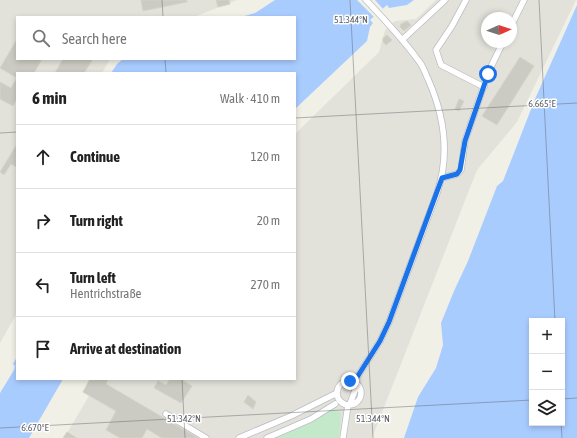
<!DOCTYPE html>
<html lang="en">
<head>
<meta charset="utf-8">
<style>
	body { margin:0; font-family:"Asap Condensed",sans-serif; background:#f6f6f6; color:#222 }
	.controls { position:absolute; right:12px; bottom:12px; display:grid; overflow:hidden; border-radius:0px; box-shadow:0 2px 6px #0003 }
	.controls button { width:36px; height:36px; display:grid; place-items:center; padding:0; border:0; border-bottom:1px solid #e0e0e0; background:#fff; color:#222; font:20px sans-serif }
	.compass { position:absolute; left:481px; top:12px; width:36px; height:36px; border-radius:50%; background:#fff; box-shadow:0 2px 6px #0003; rotate:87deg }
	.stop { position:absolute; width:12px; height:12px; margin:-9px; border:3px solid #1a73e8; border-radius:50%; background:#fff }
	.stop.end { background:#1a73e8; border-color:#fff; box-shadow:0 1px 4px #0008 }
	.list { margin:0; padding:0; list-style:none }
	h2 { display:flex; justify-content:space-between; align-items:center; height:52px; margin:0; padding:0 16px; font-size:17px }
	h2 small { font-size:13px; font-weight:400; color:#767676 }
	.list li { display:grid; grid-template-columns:26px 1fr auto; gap:12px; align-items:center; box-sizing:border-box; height:64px; padding:0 16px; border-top:1px solid #e0e0e0 }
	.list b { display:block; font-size:15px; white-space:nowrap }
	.list p { margin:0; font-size:13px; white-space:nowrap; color:#767676 }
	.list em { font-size:13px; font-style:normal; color:#767676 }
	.icon { flex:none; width:22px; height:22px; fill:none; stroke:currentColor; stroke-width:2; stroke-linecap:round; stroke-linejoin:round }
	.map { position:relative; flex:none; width:577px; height:438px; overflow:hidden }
	.search { position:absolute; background:#fff; box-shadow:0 2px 6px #0003; left:16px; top:16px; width:280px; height:44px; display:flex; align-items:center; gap:10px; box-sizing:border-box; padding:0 14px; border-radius:0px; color:#767676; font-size:15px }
	.panel { position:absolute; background:#fff; box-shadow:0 2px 6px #0003; left:16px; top:72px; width:280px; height:308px; border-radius:0px }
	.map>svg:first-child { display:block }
	.industrial { fill:#e2e2db; fill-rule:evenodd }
	.green { fill:#c3e9ca }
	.water { fill:#a9ccff; fill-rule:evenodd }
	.pier { fill:#f1f0e7 }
	.building { fill:#cccbc3; stroke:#d6d4c5 }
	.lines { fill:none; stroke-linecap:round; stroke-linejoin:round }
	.minor-casing { stroke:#bbbec3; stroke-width:7 }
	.minor { stroke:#fff; stroke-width:5.5 }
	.route { stroke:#1a73e8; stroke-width:5 }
	.ticks { fill:none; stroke:#5e6168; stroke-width:1; stroke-opacity:0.45 }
	.ticks-label { font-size:10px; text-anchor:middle; fill:#5e6168; stroke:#fff; stroke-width:3; stroke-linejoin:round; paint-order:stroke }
</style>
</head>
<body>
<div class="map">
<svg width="577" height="438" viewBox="0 0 577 438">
	<rect width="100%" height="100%" fill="#f1f0e7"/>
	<path class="industrial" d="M0,0h237l-43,17h-177v42h93l-8,14h-85v240l-17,30z
		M436,0h140l-59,122 -40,48 -105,268h-308l25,-42 -6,-4 7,-13h205v-245l84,-82 6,-22 10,-9 21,-2zM487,18h24v24h-24z"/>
	<path class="green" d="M332,409l9,4 -2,25h-63l34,-15z"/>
	<path class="water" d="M275,0h139l-7,5 -18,3 -2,-3 -17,15 3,3 -3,4 -3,14 -72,68v-36h-184l6,-9 6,-5h172v-42h-54l14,-4z
		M577,5v433h-173l14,-41 18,-29 7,-23 -2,-22 13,-32 14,-30 29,-75 6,-5 32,-82zM532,321h30v102h-30z
		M17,357v22h46l-34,59h-29v-45l14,-23 1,-4 -2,-2z"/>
	<path class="pier" d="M357,0h18l9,10 -9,8z"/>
	<path class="building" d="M141,0h46v2l-44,9z
		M216,0h13l1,4 -12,3z
		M407,21l4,4 -7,6 -4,-4 1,-3z
		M387,35l5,5 -6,5 -3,-3v-4z
		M17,39v20h25l-8,14h-17v25l-4,8 -13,-7v-17l11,6 6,-10 -17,-10z
		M520,57l14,9 -37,59 -15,-9z
		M63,59h30l-9,14h-29z
		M459,99l5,2 -5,10 -4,-2z
		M17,144v23l-6,-3 -7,11 -4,-3z
		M90,379h18l-2,5 92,54h-36l-15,-9 -5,9h-22l-14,-8 10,-19 -33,-19z
		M170,379h10l12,7 -11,17 -27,-15 4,-7 8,4z
		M248,395l8,7 -3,7 -9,-7z
		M67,432l10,6h-14z"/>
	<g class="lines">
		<g class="minor-casing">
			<path id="minor" d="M466,0l-14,26 -16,24 5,15 43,22
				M511,26l13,-26
				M402,40l43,-40
				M442,178l15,-4 4,-4 4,-29 23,-68 15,-31
				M337 393a12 12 0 1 1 24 0a12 12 0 1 1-24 0Z
				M354,382l26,-41 9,-19 48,-129c13,-38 7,-78 -9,-114 -3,-6 -5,-14 -10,-19 -15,-21 -34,-41 -52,-60
				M350,404l7,-19
				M166,414l40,24
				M239,438l52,-22 46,-23
				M267,438l44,-19 24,-15
				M343,438l5,-33"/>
		</g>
		<use href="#minor" class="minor"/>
	</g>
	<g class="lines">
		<path class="route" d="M350,381l4,1 26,-41 9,-19 53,-144 15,-4 3,-4 5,-29 23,-67"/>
	</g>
	<path class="ticks" d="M162,0l1,17M350,0l23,438M539,0l16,321M165,59l1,14M295,118l282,-15M0,133l17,-1M182,379l3,59M562,399l15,-1M561,423l1,15M0,428l532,-28"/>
	<g class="ticks-label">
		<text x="351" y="23">51.344°N</text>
		<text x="542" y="107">6.665°E</text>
		<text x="184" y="422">51.342°N</text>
		<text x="373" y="422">51.344°N</text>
		<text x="35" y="431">6.670°E</text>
	</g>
</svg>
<div class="controls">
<button>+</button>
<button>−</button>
<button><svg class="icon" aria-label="layers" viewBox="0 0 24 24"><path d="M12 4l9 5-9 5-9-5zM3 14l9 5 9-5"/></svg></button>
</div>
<svg class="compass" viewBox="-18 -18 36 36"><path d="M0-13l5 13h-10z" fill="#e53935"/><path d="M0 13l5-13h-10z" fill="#767676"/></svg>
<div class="stop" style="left:488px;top:74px"></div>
<div class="stop end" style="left:350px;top:381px"></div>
<div class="search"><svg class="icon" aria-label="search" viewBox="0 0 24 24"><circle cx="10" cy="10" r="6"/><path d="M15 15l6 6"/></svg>Search here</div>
<section class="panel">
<h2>6 min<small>Walk · 410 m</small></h2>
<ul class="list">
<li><svg class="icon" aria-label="ahead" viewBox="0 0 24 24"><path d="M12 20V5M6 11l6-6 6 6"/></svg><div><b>Continue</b></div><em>120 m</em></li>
<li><svg class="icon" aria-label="right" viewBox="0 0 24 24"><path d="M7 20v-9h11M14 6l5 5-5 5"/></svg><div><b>Turn right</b></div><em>20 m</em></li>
<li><svg class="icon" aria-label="left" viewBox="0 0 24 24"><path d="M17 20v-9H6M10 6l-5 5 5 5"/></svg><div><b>Turn left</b><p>Hentrichstraße</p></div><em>270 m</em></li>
<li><svg class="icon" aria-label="arrive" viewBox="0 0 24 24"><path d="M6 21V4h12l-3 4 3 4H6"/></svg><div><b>Arrive at destination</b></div></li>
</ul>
</section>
</div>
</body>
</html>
